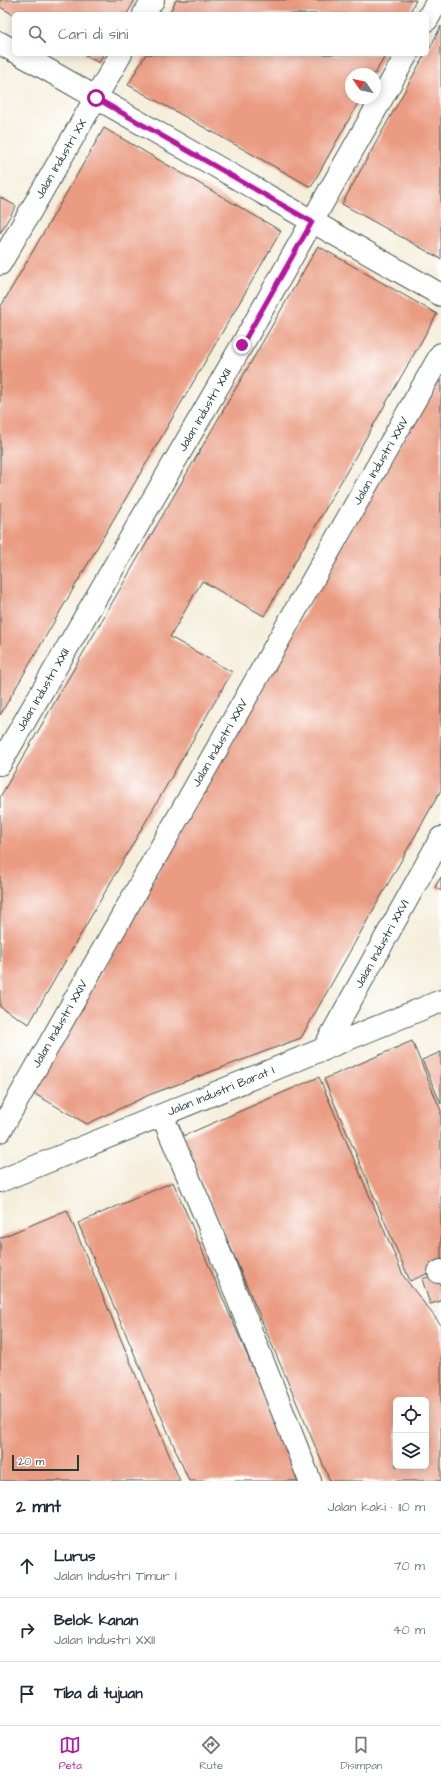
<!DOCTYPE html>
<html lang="id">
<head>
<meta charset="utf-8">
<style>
	body { margin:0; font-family:"Architects Daughter",sans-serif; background:#f2f2f3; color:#1f2937 }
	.controls { position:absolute; right:12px; bottom:12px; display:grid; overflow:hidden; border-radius:6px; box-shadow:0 2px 10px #0003 }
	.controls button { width:36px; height:36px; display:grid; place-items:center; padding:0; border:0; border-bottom:1px solid #e0e1e3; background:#fff; color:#1f2937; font:20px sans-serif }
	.compass { position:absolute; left:345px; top:68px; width:36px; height:36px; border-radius:50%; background:#fff; box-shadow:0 2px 10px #0003; rotate:304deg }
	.scale { position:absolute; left:12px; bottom:10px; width:67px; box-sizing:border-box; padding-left:4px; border:2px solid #1f3d34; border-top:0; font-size:11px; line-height:14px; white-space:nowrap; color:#1f3d34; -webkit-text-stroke:3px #fff; paint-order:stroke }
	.stop { position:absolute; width:12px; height:12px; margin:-9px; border:3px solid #b5179e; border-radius:50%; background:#fff }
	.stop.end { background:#b5179e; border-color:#fff; box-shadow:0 1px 4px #0008 }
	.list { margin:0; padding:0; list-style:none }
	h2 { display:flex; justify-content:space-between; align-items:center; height:52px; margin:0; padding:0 16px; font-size:17px }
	h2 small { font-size:13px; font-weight:400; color:#747a83 }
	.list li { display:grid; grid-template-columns:26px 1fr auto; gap:12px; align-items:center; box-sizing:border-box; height:64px; padding:0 16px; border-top:1px solid #e0e1e3 }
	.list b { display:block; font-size:15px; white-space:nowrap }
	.list p { margin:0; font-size:13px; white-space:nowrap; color:#747a83 }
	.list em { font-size:13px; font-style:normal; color:#747a83 }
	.icon { flex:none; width:22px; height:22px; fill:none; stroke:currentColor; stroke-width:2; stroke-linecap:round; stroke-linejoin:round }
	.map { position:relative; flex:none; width:441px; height:1481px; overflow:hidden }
	.search { position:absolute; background:#fff; box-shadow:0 2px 10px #0003; left:12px; right:12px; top:12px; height:44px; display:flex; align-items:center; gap:10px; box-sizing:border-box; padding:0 14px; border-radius:6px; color:#747a83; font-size:15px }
	.sheet { height:244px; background:#fff }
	nav { display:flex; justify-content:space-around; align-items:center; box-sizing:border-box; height:56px; border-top:1px solid #e0e1e3; background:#fff; font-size:11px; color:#747a83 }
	nav a { display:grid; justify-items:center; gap:2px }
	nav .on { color:#b5179e }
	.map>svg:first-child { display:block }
	.building { fill:#ea9b82; fill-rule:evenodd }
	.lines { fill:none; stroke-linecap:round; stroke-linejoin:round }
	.minor-casing { stroke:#3f584d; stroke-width:24 }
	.minor { stroke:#fff; stroke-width:22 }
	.route { stroke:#b5179e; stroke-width:5 }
	.labels { text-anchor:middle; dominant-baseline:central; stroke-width:3; stroke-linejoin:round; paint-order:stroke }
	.street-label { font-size:12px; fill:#1f3d34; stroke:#fff }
</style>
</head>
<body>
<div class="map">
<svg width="441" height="1481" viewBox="0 0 441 1481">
	<rect width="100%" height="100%" fill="#fff"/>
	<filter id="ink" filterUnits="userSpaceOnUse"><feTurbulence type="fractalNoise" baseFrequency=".025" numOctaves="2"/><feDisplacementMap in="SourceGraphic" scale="8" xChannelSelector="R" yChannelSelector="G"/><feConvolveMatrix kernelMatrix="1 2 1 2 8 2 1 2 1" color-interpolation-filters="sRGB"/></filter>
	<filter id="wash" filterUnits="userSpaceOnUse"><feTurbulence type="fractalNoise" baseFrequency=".012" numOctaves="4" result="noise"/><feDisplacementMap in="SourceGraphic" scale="16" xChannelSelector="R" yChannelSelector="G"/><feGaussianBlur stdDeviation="0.9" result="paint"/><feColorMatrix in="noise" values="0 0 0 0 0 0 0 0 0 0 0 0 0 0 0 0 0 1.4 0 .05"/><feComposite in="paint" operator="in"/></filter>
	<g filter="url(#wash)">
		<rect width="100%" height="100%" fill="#f5eedb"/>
		<g id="blocks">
			<path class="building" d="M0,0h135l-8,14 -113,1 -14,-8z
				M176,0h240l-7,14h-240z
				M441,26v233l-99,-55 83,-150h2z
				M83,54h21l-5,9z
				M146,54h240l-11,20h-24v24h10l-50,89 -183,-102z
				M104,128l177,103 -281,484v-407z
				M0,197l16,9 -16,27z
				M318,246l119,68 -173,302 -62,-35 -32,56 62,35 -203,352 -29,-17v-210z
				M441,373v417l-140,248 -152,57 -62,29 -54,-31z
				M441,877v14l-6,-4z
				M412,1041l29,70v157l-31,13 -86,-202z
				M441,1052v52l-19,-44z
				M319,1077l85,200 37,48v156h-111l-147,-345zM396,1400h30v66h-30z
				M173,1182l128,299h-112l-111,-258z
				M67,1210l113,271h-180v-243z
				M441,1273v28l-11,3 -8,-25z"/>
		</g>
	</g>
	<g filter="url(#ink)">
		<use href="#blocks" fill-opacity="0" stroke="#3f584d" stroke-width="1"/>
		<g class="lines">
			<g class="minor-casing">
				<path id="minor" d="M144,14l9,-14
					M427,20l11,-20
					M0,43l14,8
					M20,54l421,241
					M0,264l121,-210
					M0,764l242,-419 165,-291
					M323,1050l118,-212
					M162,1115l48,113 100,253
					M0,1131l441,-777
					M0,1181l441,-180
					M439,1272l2,-1"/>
			</g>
			<use href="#minor" class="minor"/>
		</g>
	</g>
	<g class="lines" filter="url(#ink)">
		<path class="route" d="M96,98l216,124 -70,123"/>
	</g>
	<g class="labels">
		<g class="street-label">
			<text transform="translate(61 159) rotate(-60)">Jalan Industri XX</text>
			<text transform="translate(205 410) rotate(-60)">Jalan Industri XXII</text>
			<text transform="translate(381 461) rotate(-60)">Jalan Industri XXIV</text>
			<text transform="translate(43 690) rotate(-60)">Jalan Industri XXII</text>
			<text transform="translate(220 743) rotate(-60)">Jalan Industri XXIV</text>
			<text transform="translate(382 944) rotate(-61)">Jalan Industri XXVI</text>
			<text transform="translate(60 1024) rotate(-60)">Jalan Industri XXIV</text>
			<text transform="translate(221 1091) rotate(-22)">Jalan Industri Barat I</text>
		</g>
	</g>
</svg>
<div class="controls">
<button><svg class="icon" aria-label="locate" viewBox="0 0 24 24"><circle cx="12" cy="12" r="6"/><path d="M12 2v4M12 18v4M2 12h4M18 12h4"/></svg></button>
<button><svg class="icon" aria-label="layers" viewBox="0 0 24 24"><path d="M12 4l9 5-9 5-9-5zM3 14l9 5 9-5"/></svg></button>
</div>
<svg class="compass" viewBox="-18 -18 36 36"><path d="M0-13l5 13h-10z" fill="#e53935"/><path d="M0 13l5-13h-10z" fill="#747a83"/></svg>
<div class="scale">20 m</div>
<div class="stop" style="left:96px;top:98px"></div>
<div class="stop end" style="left:242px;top:345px"></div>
<div class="search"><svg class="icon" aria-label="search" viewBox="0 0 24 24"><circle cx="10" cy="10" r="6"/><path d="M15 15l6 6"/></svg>Cari di sini</div>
</div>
<section class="sheet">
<h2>2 mnt<small>Jalan kaki · 110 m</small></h2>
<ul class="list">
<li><svg class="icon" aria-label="ahead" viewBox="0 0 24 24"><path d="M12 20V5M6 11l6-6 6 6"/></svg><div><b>Lurus</b><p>Jalan Industri Timur I</p></div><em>70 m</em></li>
<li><svg class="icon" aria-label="right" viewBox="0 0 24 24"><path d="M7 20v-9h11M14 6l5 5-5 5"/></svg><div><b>Belok kanan</b><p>Jalan Industri XXII</p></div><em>40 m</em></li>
<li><svg class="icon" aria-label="arrive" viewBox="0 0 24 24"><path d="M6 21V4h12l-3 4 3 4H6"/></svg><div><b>Tiba di tujuan</b></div></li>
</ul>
</section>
<nav>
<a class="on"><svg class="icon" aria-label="map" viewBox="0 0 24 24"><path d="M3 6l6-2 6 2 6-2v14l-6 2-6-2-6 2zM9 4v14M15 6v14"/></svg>Peta</a>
<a><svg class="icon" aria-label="directions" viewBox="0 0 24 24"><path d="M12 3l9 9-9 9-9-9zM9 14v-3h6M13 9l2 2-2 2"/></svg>Rute</a>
<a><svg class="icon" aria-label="saved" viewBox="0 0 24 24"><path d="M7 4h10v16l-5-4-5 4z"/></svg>Disimpan</a>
</nav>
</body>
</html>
